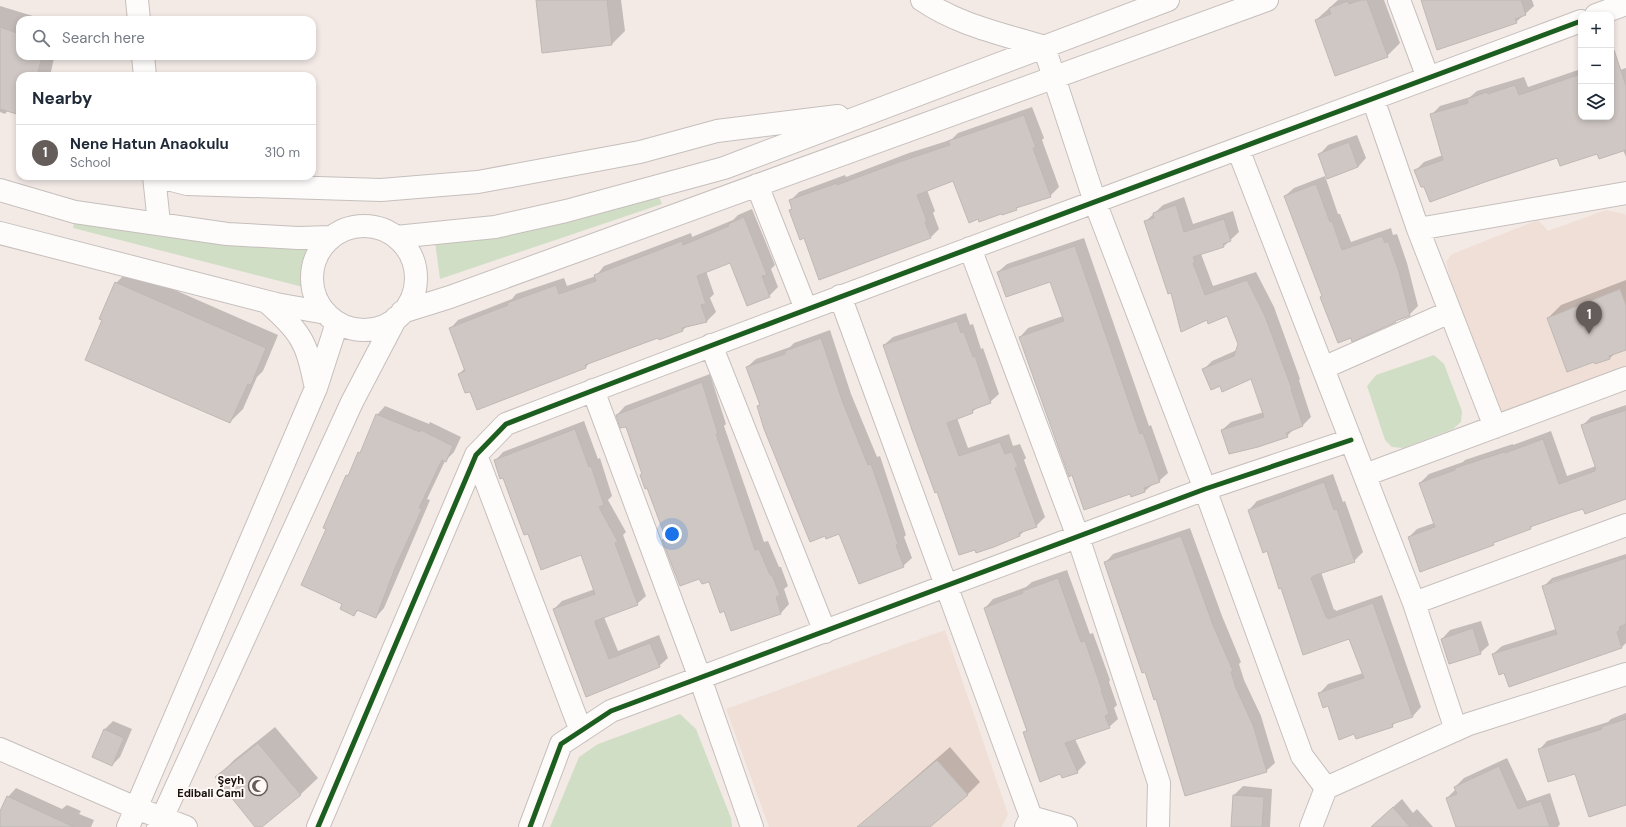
<!DOCTYPE html>
<html lang="en">
<head>
<meta charset="utf-8">
<style>
	body { margin:0; font-family:"DM Sans",sans-serif; background:#f6f6f7; color:#1f2937 }
	.controls { position:absolute; right:12px; top:12px; display:grid; overflow:hidden; border-radius:8px; box-shadow:0 2px 6px #0003 }
	.controls button { width:36px; height:36px; display:grid; place-items:center; padding:0; border:0; border-bottom:1px solid #e0e1e3; background:#fff; color:#1f2937; font:20px sans-serif }
	.you { position:absolute; left:672px; top:534px; width:14px; height:14px; margin:-10px; border:3px solid #fff; border-radius:50%; background:#1a73e8; box-shadow:0 0 0 6px #1a73e833 }
	.badge { display:grid; place-items:center; width:26px; height:26px; border-radius:50%; background:#645d5a; color:#fff; font-size:13px; font-weight:700 }
	.pin { position:absolute; translate:-50% -33px; filter:drop-shadow(0 1px 2px #0008) }
	.pin::after { content:''; position:absolute; top:21px; width:14px; height:12px; background:inherit; clip-path:polygon(0 0,100% 0,50% 100%) }
	.list { margin:0; padding:0; list-style:none }
	h2 { display:flex; justify-content:space-between; align-items:center; height:52px; margin:0; padding:0 16px; font-size:17px }
	h2 small { font-size:13px; font-weight:400; color:#747a83 }
	.list li { display:grid; grid-template-columns:26px 1fr auto; gap:12px; align-items:center; box-sizing:border-box; height:56px; padding:0 16px; border-top:1px solid #e0e1e3 }
	.list b { display:block; font-size:15px; white-space:nowrap }
	.list p { margin:0; font-size:13px; white-space:nowrap; color:#747a83 }
	.list em { font-size:13px; font-style:normal; color:#747a83 }
	.icon { flex:none; width:22px; height:22px; fill:none; stroke:currentColor; stroke-width:2; stroke-linecap:round; stroke-linejoin:round }
	.map { position:relative; flex:none; width:1626px; height:827px; overflow:hidden }
	.search { position:absolute; background:#fff; box-shadow:0 2px 6px #0003; left:16px; top:16px; width:300px; height:44px; display:flex; align-items:center; gap:10px; box-sizing:border-box; padding:0 14px; border-radius:12px; color:#747a83; font-size:15px }
	.panel { position:absolute; background:#fff; box-shadow:0 2px 6px #0003; left:16px; top:72px; width:300px; height:108px; border-radius:12px }
	.map>svg:first-child { display:block }
	.built { fill:#f0dfd6 }
	.green { fill:#d1dec6 }
	.shadow { fill:#0003; fill-rule:evenodd }
	.building { fill:#cec7c4; stroke:#bfb8b4 }
	.lines { fill:none; stroke-linecap:round; stroke-linejoin:round }
	.minor-casing { stroke:#c6bfbc; stroke-width:24 }
	.minor { stroke:#fdfcfb; stroke-width:22 }
	.cycleway-casing { stroke:#fff8f5; stroke-width:8 }
	.cycleway { stroke:#1b5e20; stroke-width:5 }
	.labels { text-anchor:middle; dominant-baseline:central; stroke-width:4; stroke-linejoin:round; paint-order:stroke }
	.poi-label { font-size:11px; font-weight:bold; fill:#17110e; stroke:#fff8f5; text-anchor:end }
</style>
</head>
<body>
<div class="map">
<svg width="1626" height="827" viewBox="0 0 1626 827">
	<rect width="100%" height="100%" fill="#f3eae6"/>
	<path class="built" d="M1606,210l19,4 1,3v154l-119,45 -11,-5 -45,-129 -5,-20 6,-8 86,-34 10,11z
		M945,630l63,184 -6,13h-233l-43,-118z"/>
	<path class="green" d="M659,197l3,7 -222,75 -5,-37 55,-6 70,-12z
		M75,218l233,30 -5,39 -230,-59z
		M1434,355l10,9 18,47 -1,11 -8,7 -50,19 -11,-1 -7,-7 -18,-54 9,-11z
		M680,714l16,15 35,89 1,9h-182l29,-70 19,-13z"/>
	<path class="shadow" d="M537,0h84l4,31 -13,13z
		M1338,0h46l16,43 -13,13 -71,-36z
		M1422,0h110l2,6 -18,16z
		M0,6l46,14h-26v36h36l-2,2 -4,18h-30v38l-12,-4 -3,4 -5,-2z
		M1626,68v89l-3,-7 -65,7 -133,28 -9,-15 8,-8 19,-7 -12,-40 9,-9 30,-9 7,-6 47,-14 4,10 53,-18v48h30v-44z
		M1032,107l12,31 -2,2 17,47 -9,9 -30,10 -4,3 -14,4 -48,-33 -27,10 8,21 -2,2 6,16 -9,9 -125,-1 -14,-27 2,-2 -3,-7 9,-9 46,-17 1,2 63,-24 38,-12 5,-2 6,-6z
		M1357,135l9,23 -8,9 -38,-13 8,-9z
		M1325,176l13,38h2l11,28 40,-14 2,7 4,-1 10,29 11,43 -9,9 -58,22 -30,-40 2,-2 -38,-99 9,-8z
		M1184,197l9,27 40,-13 6,21 -16,15 -22,7 12,32 43,-14 18,35 26,72 -1,1 12,37 -8,8 -8,3 -8,8 -65,-6 9,-8 33,-10 -13,-34 -31,7 -16,-16 8,-8 25,-11 2,-6 -11,-29 -20,4 -36,-27 -27,-70 18,-17z
		M752,209l23,56 -4,4 7,18 -9,9 -38,-34 -25,9 8,23 -4,4 6,14 -9,9 -20,5 -4,4 -24,7 -68,24 -5,6 -115,23 -12,-16 6,-6 -15,-39 8,-9 54,-21 4,-5 48,-16 3,8 29,-10 8,-10 87,-33 1,4 41,-17 5,-5z
		M1084,238l65,188 2,-1 17,48 -9,8 -6,3 -8,7 -14,5 -111,-159 8,-9 35,-12 -12,-36 -53,-8 9,-8z
		M129,270l149,65 -15,36 -6,6 -14,32 -13,13 -127,-102 13,-37z
		M1626,280v69l-11,4 -5,5 -14,5 -48,-45 13,-13z
		M966,313l4,12 3,-1 8,25 2,-1 16,46 -9,8 -12,5 -6,5 -15,6 11,30 41,-14 4,12 7,-2 6,14 -2,2 21,57 -9,9 -11,4 -6,6 -82,-45 -53,-146 9,-8z
		M830,330l21,64 26,63 3,-1 26,79 -2,2 8,21 -9,8 -63,-33 -82,-126 2,-3 -13,-37 9,-8 34,-12 4,-4z
		M710,374l16,50 -2,2 40,116 4,-1 11,26h2l7,19 -4,3 5,15 -8,9 -56,-3 -15,-30 -10,-2 -37,-37 3,-3 -39,-113 -10,-10 8,-9z
		M1626,405v93l-43,10 -49,16 -3,4 -122,9 8,-8 17,-6 -14,-40 9,-9 34,-12 2,-2 48,-16v1l38,-14 16,45 29,-10 -14,-40 9,-9z
		M385,406l44,18 1,-2 31,15 -7,15 -9,9 -18,38 3,1 -46,108 -8,9 -17,-7 -5,4 -11,-11 -16,-75 20,-52 5,-5 7,-18 4,-4 14,-34z
		M584,421l14,38 2,-1 12,38 -4,4 18,32 -3,3 23,61 -9,8 -33,13 14,34 41,-16 9,23 -9,8 -72,30 -33,-87 8,-8 33,-12 -13,-35 -54,-22 -24,-55 -9,-16 8,-9z
		M1333,474l10,28 2,-1 18,51 -9,9 -33,11 13,38 1,-1 1,2 46,-16 39,112 -8,9 -16,5 -5,5 -64,-21 -8,-12 8,-9 35,-11 -13,-36 -53,-9 -30,-78 -18,-40 8,-9z
		M1190,528l32,88 19,46 -2,2 5,16 17,36 14,47 -9,8 -109,-73 -52,-135 8,-9z
		M1626,554v89l-4,4 -113,39 -4,-14 -12,-18 9,-8 54,-17 -13,-42 9,-9zM1610,564l-58,20v-2z
		M1067,570l23,64 3,-1 17,47 -1,2 8,23 -3,3 4,11 -9,8 -34,12 11,24 -9,9 -16,1 -37,-40 3,-3 -42,-122 8,-9 33,-12 6,-5z
		M1481,621l8,24 -9,8 -38,-14 8,-9z
		M1626,713v91l-87,-54 8,-9 61,-19 3,-3z
		M113,721l19,8 -12,28 -8,8 -19,-8 12,-28z
		M275,727l43,51 -17,16 -41,33h-4l-39,-50 17,-17z
		M950,747l30,35 -13,13 -39,32h-70z
		M1507,758l20,43 23,-8 10,31 -2,3h-101l-10,-29 9,-9 -1,-2 9,-9z
		M1243,786l29,3 -2,38h-38l2,-32z
		M16,788l46,21 5,-4 14,6 -2,3 15,6 -3,7h-91v-13l8,-17z
		M1402,799l11,14 4,-4 16,18h-62z"/>
	<path class="building" d="M536,0h71l5,45 -70,8z
		M1361,0h6l21,57 -53,19 -20,-56 16,-6 -2,-6 19,-7 1,3z
		M1421,0h100l5,15 -11,4 2,4 -80,27z
		M0,27l20,7v22h22l-5,20h-17v39l-20,-6z
		M1614,50l12,36v64l-27,9 -2,-5 -37,12 -3,-8 -72,24 -55,20 -6,-15h-3l-7,-17 29,-10 -13,-46 38,-11 -1,-4 20,-7 1,2 27,-9 4,10 62,-21v43h30v-66z
		M1024,115l12,33h-3l18,49 -35,11 1,2 -15,5 -1,-1 -22,8 -1,-3 -9,4 -16,-42 -36,14 10,26 -2,1 6,16 -112,42 -15,-42 -4,2 -11,-30 3,-1 -3,-9 48,-17v2l62,-23 51,-17 -2,-4z
		M1349,142l9,25 -31,12 -9,-25z
		M1316,184l14,38 2,-1 10,29 40,-14 3,7 3,-2 11,31 11,44 -15,5 1,1 -44,20 -1,-4 -13,5 -18,-46 2,-1 -38,-100z
		M1176,205l8,27 40,-13 7,22 -8,3 1,3 -31,10 2,5 -2,1 12,32 42,-15 18,36 27,73h-1l12,37 -17,7 2,4 -30,10 -29,7 -8,-24 43,-13 -13,-38 -29,13 -2,-6 -9,4 -9,-21 32,-13 4,-12 -11,-28 -19,8 -1,-4 -26,12 -10,-39 -3,1 -24,-73 10,-3 -1,-5z
		M744,217l23,58 -5,1 8,21 -23,9 -17,-43 -33,13 9,28 -5,1 6,17 -25,6 1,3 -24,9 -1,-2 -73,27 1,3 -109,42 -7,-18 -5,1 -7,-19 7,-3 -16,-43 59,-23 -1,-2 49,-18 3,9 37,-13 -2,-6 88,-34 1,4 46,-19 -1,-2z
		M1075,246l65,188 3,-1 17,49 -16,6 1,4 -14,5 -1,-3 -46,16 -12,-35 -3,2 -50,-140 45,-16 -14,-39 -44,15 -9,-25z
		M115,282l151,66 -15,37 -3,-1 -18,39 -145,-63 17,-40 -3,-1z
		M1620,289l6,16v45l-17,6 1,3 -15,5 -1,-2 -27,10 -20,-54z
		M957,321l4,12 3,-1 9,25 2,-1 16,47 -19,7 1,3 -26,10 12,33 41,-14 5,12 7,-2 6,15 -3,1 22,59 -18,6 1,3 -26,11 -18,6 -1,-3 -16,5 -22,-63 -2,1 -23,-63 -29,-85z
		M821,338l22,65 25,62 3,-1 13,37 14,43 -2,1 8,22 -45,17 -20,-50 -13,5 -1,-3 -15,6 -46,-113 -7,-23 3,-1 -14,-38 39,-13v-3z
		M702,382l16,52h-2l39,116 4,-1 11,26h2l8,20 -4,2 5,17 -50,17 -7,-20 -4,2 -11,-31 -7,2 -3,-5 -19,7 -18,-46 4,-1 -19,-51 -2,1 -5,-14 2,-1 -16,-47 -6,1 -4,-13z
		M1626,410v89l-41,15 -2,-5 -13,4 -40,14 1,2 -38,14 1,2 -74,27 -12,-35 27,-10 -16,-44 36,-13v-2l49,-16 1,1 38,-14 16,45 36,-13 -1,-2h2l-15,-44z
		M376,414l44,18 1,-2 32,16 -7,16 -4,-2 -23,48 3,1 -27,59 -19,50 -19,-8 -3,6 -14,-7 2,-5 -41,-19 25,-56 -3,-1 23,-53 2,1 10,-24 2,1z
		M575,429l14,38 2,-1 13,39 -5,2 19,35 -3,1 23,62 -43,16v2l14,36 41,-16 10,24 -74,30 -33,-88 42,-15 -14,-39 -40,15 -13,-36 -4,1 -21,-57 -3,1 -6,-19z
		M1324,482l10,28 3,-1 18,53 -42,14 -2,2 15,39h1l1,2 45,-16 40,114 -21,7 1,3 -37,12 -2,-5 -15,6 -11,-34 -5,2 -5,-15 46,-15 -15,-39 -46,16 -22,-67 -2,1 -12,-38 -4,2 -15,-43z
		M1181,536l32,89 20,46 -2,1 5,16 17,37 14,47 -82,24 -29,-97 -2,1 -9,-28 -3,1 -38,-111z
		M1626,558v66l-7,3 1,3 -3,2 5,16 -113,39 -5,-14 -5,2 -7,-21 65,-20 -15,-48z
		M1058,578l23,64 4,-1 17,49h-1l8,24 -4,2 5,12 -45,15 13,30 -16,5 -2,-4 -20,8 -17,-50 4,-1 -43,-123 39,-15 -1,-2z
		M1473,628l8,26 -32,10 -8,-25z
		M1626,719v86l-37,12 -14,-43 -27,8 -10,-33 64,-20 -1,-2z
		M104,729l20,9 -12,28 -20,-9z
		M258,743l43,52 -39,32h-7l-40,-50z
		M937,760l31,35 -38,32h-73z
		M1499,766l19,43 23,-8 9,26h-94l-10,-29 11,-4 -3,-7z
		M1233,795l31,2 -2,30h-31z
		M7,796l67,31h-74v-16z
		M1393,807l17,20h-39z"/>
	<g class="lines">
		<g class="minor-casing">
			<path id="minor" d="M137,0l2,20
				M922,0c36,25 81,34 122,47l51,155 110,287 97,267 24,32
				M1399,0l29,78
				M1596,15l30,-11
				M143,56l2,20
				M1373,99l45,130 208,-36
				M1238,149l176,454 42,127
				M154,176l5,47
				M156,176l31,8 194,6 97,-8 162,-30 77,-21 121,-15
				M757,185l49,124
				M0,190l75,22 152,22 71,4 34,-1
				M312 278a52 52 0 1 1 104 0a52 52 0 1 1-104 0Z
				M1418,229l77,198
				M0,233l276,71 50,9
				M396,237l99,-10 71,-16 158,-43 444,-168
				M970,248l108,289 81,246 -1,44
				M840,296l191,521 -5,10
				M267,302c11,10 24,21 32,34 10,15 13,35 17,52
				M402,312l48,-15 817,-297
				M711,345l114,287
				M1323,368l127,-56
				M593,390l107,288 52,149
				M476,455l105,276
				M1365,475l261,-97
				M1414,603l212,-78
				M0,749l136,59 50,19
				M1031,817l35,10
				M128,827l188,-439 21,-65
				M158,827l194,-425 44,-84
				M318,827l158,-372 30,-31c357,-138 717,-269 1075,-403
				M530,827l31,-83 50,-33 594,-222 146,-49
				M1311,827l15,-39 143,-64 157,-50"/>
		</g>
		<use href="#minor" class="minor"/>
		<g class="cycleway-casing">
			<path id="cycleway" d="M318,827l158,-372 30,-31c357,-138 717,-269 1075,-403
				M530,827l31,-83 50,-33 594,-222 146,-49"/>
		</g>
		<use href="#cycleway" class="cycleway"/>
	</g>
	<defs>
		<g id="mosque-ring" transform="scale(1)"><circle r="9.5" fill="#fff8f5" stroke="#645d5a" stroke-width="1.5"/><path d="M3.5-4.9A6 6 0 1 0 3.5 4.9A5 5 0 1 1 3.5-4.9Z" fill="#645d5a"/></g>
	</defs>
	<g fill-rule="evenodd">
		<use href="#mosque-ring" x="258" y="786"/>
	</g>
	<g class="labels">
		<g class="poi-label">
			<text x="244" y="780">Şeyh<tspan x="244" dy="13">Edibali Cami</tspan></text>
		</g>
	</g>
</svg>
<div class="controls">
<button>+</button>
<button>−</button>
<button><svg class="icon" aria-label="layers" viewBox="0 0 24 24"><path d="M12 4l9 5-9 5-9-5zM3 14l9 5 9-5"/></svg></button>
</div>
<div class="you"></div>
<div class="pin badge" style="left:1589px;top:334px">1</div>
<div class="search"><svg class="icon" aria-label="search" viewBox="0 0 24 24"><circle cx="10" cy="10" r="6"/><path d="M15 15l6 6"/></svg>Search here</div>
<section class="panel">
<h2>Nearby<small></small></h2>
<ul class="list">
<li><span class="badge">1</span><div><b>Nene Hatun Anaokulu</b><p>School</p></div><em>310 m</em></li>
</ul>
</section>
</div>
</body>
</html>
